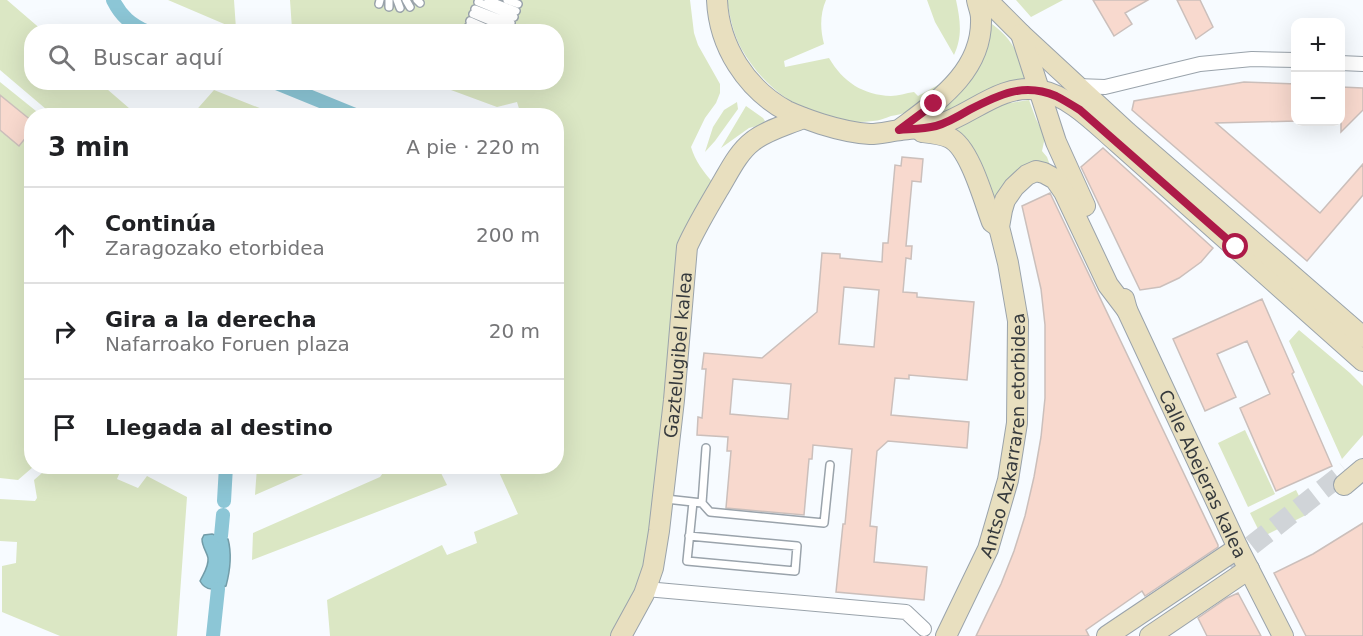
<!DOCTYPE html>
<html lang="es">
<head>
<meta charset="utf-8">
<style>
	body { margin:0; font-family:"DejaVu Sans",sans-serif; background:#f6f6f6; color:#202124 }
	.controls { position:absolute; right:18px; top:18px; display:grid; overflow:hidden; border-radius:12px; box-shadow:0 6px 24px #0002 }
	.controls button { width:54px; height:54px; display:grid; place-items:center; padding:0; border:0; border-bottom:2px solid #e0e0e0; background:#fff; color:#202124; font:30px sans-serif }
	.stop { position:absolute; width:18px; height:18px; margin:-14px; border:4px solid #ad1a48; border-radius:50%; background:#fff }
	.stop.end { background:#ad1a48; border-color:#fff; box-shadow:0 2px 6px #0008 }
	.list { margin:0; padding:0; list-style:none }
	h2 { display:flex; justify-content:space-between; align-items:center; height:78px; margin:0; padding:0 24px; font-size:26px }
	h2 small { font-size:20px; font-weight:400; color:#757577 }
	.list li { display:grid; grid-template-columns:39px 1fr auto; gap:18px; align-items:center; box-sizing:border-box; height:96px; padding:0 24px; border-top:2px solid #e0e0e0 }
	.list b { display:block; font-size:22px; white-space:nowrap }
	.list p { margin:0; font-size:20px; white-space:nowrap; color:#757577 }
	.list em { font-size:20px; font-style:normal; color:#757577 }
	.icon { flex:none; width:33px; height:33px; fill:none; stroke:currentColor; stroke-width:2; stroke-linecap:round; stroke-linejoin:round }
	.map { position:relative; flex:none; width:1363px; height:636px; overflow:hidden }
	.search { position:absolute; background:#fff; box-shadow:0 6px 24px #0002; left:24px; top:24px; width:540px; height:66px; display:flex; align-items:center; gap:15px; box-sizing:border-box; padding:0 21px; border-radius:24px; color:#757577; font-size:22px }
	.panel { position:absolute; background:#fff; box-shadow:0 6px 24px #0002; left:24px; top:108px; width:540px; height:366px; border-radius:24px }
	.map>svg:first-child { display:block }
	.green { fill:#dbe7c4 }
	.water { fill:#8cc6d6; stroke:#729ca8; stroke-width:1.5 }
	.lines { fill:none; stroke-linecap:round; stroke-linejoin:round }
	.canal { stroke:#8cc6d6; stroke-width:14 }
	.building { fill:#f8d9ce; stroke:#cbbfbb; stroke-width:1.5; fill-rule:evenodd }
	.secondary-tunnel { stroke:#d0d4d8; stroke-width:20; stroke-dasharray:20 10; stroke-linecap:butt }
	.lane-casing { stroke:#9aa3ab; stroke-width:10 }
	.street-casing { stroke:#9aa3ab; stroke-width:16 }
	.secondary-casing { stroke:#9aa3ab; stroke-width:22 }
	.lane { stroke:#fff; stroke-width:7 }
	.street { stroke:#fff; stroke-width:14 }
	.secondary { stroke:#e8dfbf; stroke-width:20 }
	.route { stroke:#ad1a48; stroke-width:8 }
	.labels { text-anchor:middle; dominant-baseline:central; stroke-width:6; stroke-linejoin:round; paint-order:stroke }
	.street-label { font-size:18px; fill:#363a3d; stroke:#f7fbff }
</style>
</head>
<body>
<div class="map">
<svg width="1363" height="636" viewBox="0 0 1363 636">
	<rect width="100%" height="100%" fill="#f7fbff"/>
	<path class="green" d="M0,0h7l36,31 -11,1v50l68,1 37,32h-84l-53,-45z
		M168,0h66l2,29z
		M290,0h400l4,33 4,12 22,39v9l-4,10 -11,15 -14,29c4,14 13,25 22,36l-26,44 -39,327 -10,32 -28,50h-280l-3,-36 115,-55 5,10 30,-12 -3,-11 44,-18 -20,-44 2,-3 56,-1v-350l-13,-1v-5l-4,4 -18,1 -4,-13 -20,5 -65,-24 124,-1v-50l-257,-1 -7,-2z
		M727,0h99c-6,14 -6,29 -2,44l-40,17 1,6 44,-9c14,24 34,37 62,38 7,0 15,-3 23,-4l4,4 20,-11h2c-9,8 -21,21 -31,26 -6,3 -12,4 -18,5 -6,2 -12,5 -18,5 -54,7 -106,-26 -132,-73 -8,-15 -11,-31 -14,-48z
		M927,0h29c4,19 7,36 -2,55l-19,-33z
		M1016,0h47l-32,17z
		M992,24c22,16 27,32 35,57l-77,33 -28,6 68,-92z
		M0,82l41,33 -9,1v350l1,1 -15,13 -18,-2z
		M214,90l63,25h-85z
		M1029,100l7,19 9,18 -3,14 5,6 8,22 -11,-6 -49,39 -46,-83 53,-25z
		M737,102l1,7 -23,32 -10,11 8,-25 11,-17z
		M746,106l17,12 2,3 -4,4 -12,3 -28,20z
		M1299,330l51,43 13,13v49l-21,24 -53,-118z
		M1245,430l30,64 -27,13 -30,-64z
		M50,466l6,1 18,6 5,-6h43l-5,12 21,9 9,-12 40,21 -10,139h-117l-58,-24v-46l14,-3 1,-21 -17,-1v-42l35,2 2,-3 -3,-18z
		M388,466l50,1 9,18 -195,75 1,-27 127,-56z
		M257,467v-1l62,1 -64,28z
		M1296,490l12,24 -46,23 -12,-24z"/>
	<path class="water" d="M212,534l16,5c4,15 2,32 -2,47 -10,4 -20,6 -26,-5 3,-7 9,-14 8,-23 -1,-6 -6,-11 -6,-19l2,-4z"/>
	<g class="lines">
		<path class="canal" d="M113,0c8,16 18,25 35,32
			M274,82l81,33
			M224,501l2,-35
			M221,536l2,-21
			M213,636l5,-47"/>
	</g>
	<path class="building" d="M1093,0h55l-23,13 7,11 -18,12z
		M1177,0h23l13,27 -17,12z
		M1244,82l52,2v37l-80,2 104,90 43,-49v31l-56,66 -175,-151 2,-9z
		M1341,87l22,1v22l-22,22z
		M0,95l32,26v9l-13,16 -19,-16z
		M1103,148l110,100 -12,14 -22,16 -19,9 -20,3 -59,-123z
		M902,157l21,2 -2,23 -9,-1 -6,65h6l-1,13 -5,-1 -3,34 14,1v4l57,5 -7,78 -58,-5v4l-14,-1 -4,37 78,7 -2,26 -79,-7 -11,10 -7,75 7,1 -3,35 53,5 -3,33 -88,-8 7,-68h2l7,-75 -39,-4 -1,14h-3l-5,56 -78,-7 5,-57h-4l1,-14 -31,-2 1,-18 4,1 4,-49h-4l2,-16 58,5 55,-46 5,-59 18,1v4l42,4 1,-19h5l7,-78 6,1zM844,287l35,3 -5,57 -35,-3zM733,379l58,5 -3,35 -58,-5z
		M1050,193l168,352v2l-73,49 -3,-5 -56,39 3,6h-113l25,-52 13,-33 11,-35 9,-39 7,-40 4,-39v-73l-4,-36 -19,-83z
		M1262,299l32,73 -2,2 40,92 -56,25 -36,-83 30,-14 -23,-53 -30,13 19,43 -31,14 -32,-72z
		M1363,523v113h-57l-32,-63 39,-19z
		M1238,593l23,43h-54l-9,-18 29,-20z"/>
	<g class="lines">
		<path class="secondary-tunnel" d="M1228,564l118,-93"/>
		<g class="lane-casing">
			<path id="lane" d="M389,0v7
				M397,0l3,8
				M406,0l4,7
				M417,0l3,3
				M488,0l28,11
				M507,0l11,4
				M478,2l36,15
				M379,4l1,-4
				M475,9l36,14
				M473,14l36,15
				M470,21l25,11
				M468,27l12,5
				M666,499l36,4 4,-55
				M702,503l8,9 114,11 6,-58
				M689,536l108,10 -2,25 -108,-10 6,-59"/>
		</g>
		<g class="street-casing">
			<path id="street" d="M1340,63l23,1
				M1077,86l28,1 95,-23 52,-5 44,1
				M646,589l260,23 18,17"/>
		</g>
		<g class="secondary-casing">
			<g id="secondary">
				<path d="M717,0c2,46 29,89 70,111 11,5 22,9 34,13 16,5 32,9 49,10 10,0 21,-3 31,-4 12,-2 25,-1 37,-5 34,-10 62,-42 101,-35 31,6 56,33 79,53l245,218"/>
				<path d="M987,0l34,34 106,98 236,205"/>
				<path d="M1021,34l35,108 29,64"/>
				<path d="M899,130c37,-28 84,-58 82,-112 0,-6 -3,-12 -4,-18"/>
				<path d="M922,132c9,1 20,2 28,6 20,10 34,63 42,84l7,5"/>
				<path id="s1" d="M1124,299l3,11 111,238 45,88"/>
				<path d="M1344,485l19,-16"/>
				<path id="s2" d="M621,636l23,-42 9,-26 6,-37 15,-131 13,-153c9,-20 20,-38 31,-57 10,-16 19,-37 35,-49 14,-11 34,-16 50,-23"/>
				<path id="s3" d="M946,636l42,-87 20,-69 9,-57 1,-102 -10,-58 -9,-36 3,-17 3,-10 9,-13 13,-12 9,-4 8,2 11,6 9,13 44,93 19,25"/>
				<path d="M1107,636l131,-88"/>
				<path d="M1150,636l99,-67"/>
			</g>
		</g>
		<use href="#lane" class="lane"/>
		<use href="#street" class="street"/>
		<use href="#secondary" class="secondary"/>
	</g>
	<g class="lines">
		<path class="route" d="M934,104l-35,26c12,-1 25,-1 37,-4 11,-3 23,-10 33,-16 29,-15 54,-28 87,-14 8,4 16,9 24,14l156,137"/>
	</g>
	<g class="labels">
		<g class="street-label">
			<text stroke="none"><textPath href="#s2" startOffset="290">Gaztelugibel kalea</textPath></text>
			<text stroke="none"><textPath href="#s3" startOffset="212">Antso Azkarraren etorbidea</textPath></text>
			<text stroke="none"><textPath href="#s1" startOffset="192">Calle Abejeras kalea</textPath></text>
		</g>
	</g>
</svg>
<div class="controls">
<button>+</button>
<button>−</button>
</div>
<div class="stop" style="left:1236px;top:247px"></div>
<div class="stop end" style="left:934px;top:104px"></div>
<div class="search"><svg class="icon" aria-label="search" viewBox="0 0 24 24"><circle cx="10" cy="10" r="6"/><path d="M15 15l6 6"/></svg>Buscar aquí</div>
<section class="panel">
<h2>3 min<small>A pie · 220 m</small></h2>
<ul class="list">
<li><svg class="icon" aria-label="ahead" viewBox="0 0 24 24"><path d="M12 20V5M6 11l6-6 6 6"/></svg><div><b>Continúa</b><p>Zaragozako etorbidea</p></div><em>200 m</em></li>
<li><svg class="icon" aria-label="right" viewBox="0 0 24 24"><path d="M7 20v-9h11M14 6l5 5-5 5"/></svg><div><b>Gira a la derecha</b><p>Nafarroako Foruen plaza</p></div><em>20 m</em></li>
<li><svg class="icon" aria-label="arrive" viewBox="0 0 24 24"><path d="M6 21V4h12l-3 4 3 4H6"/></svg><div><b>Llegada al destino</b></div></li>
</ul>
</section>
</div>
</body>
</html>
